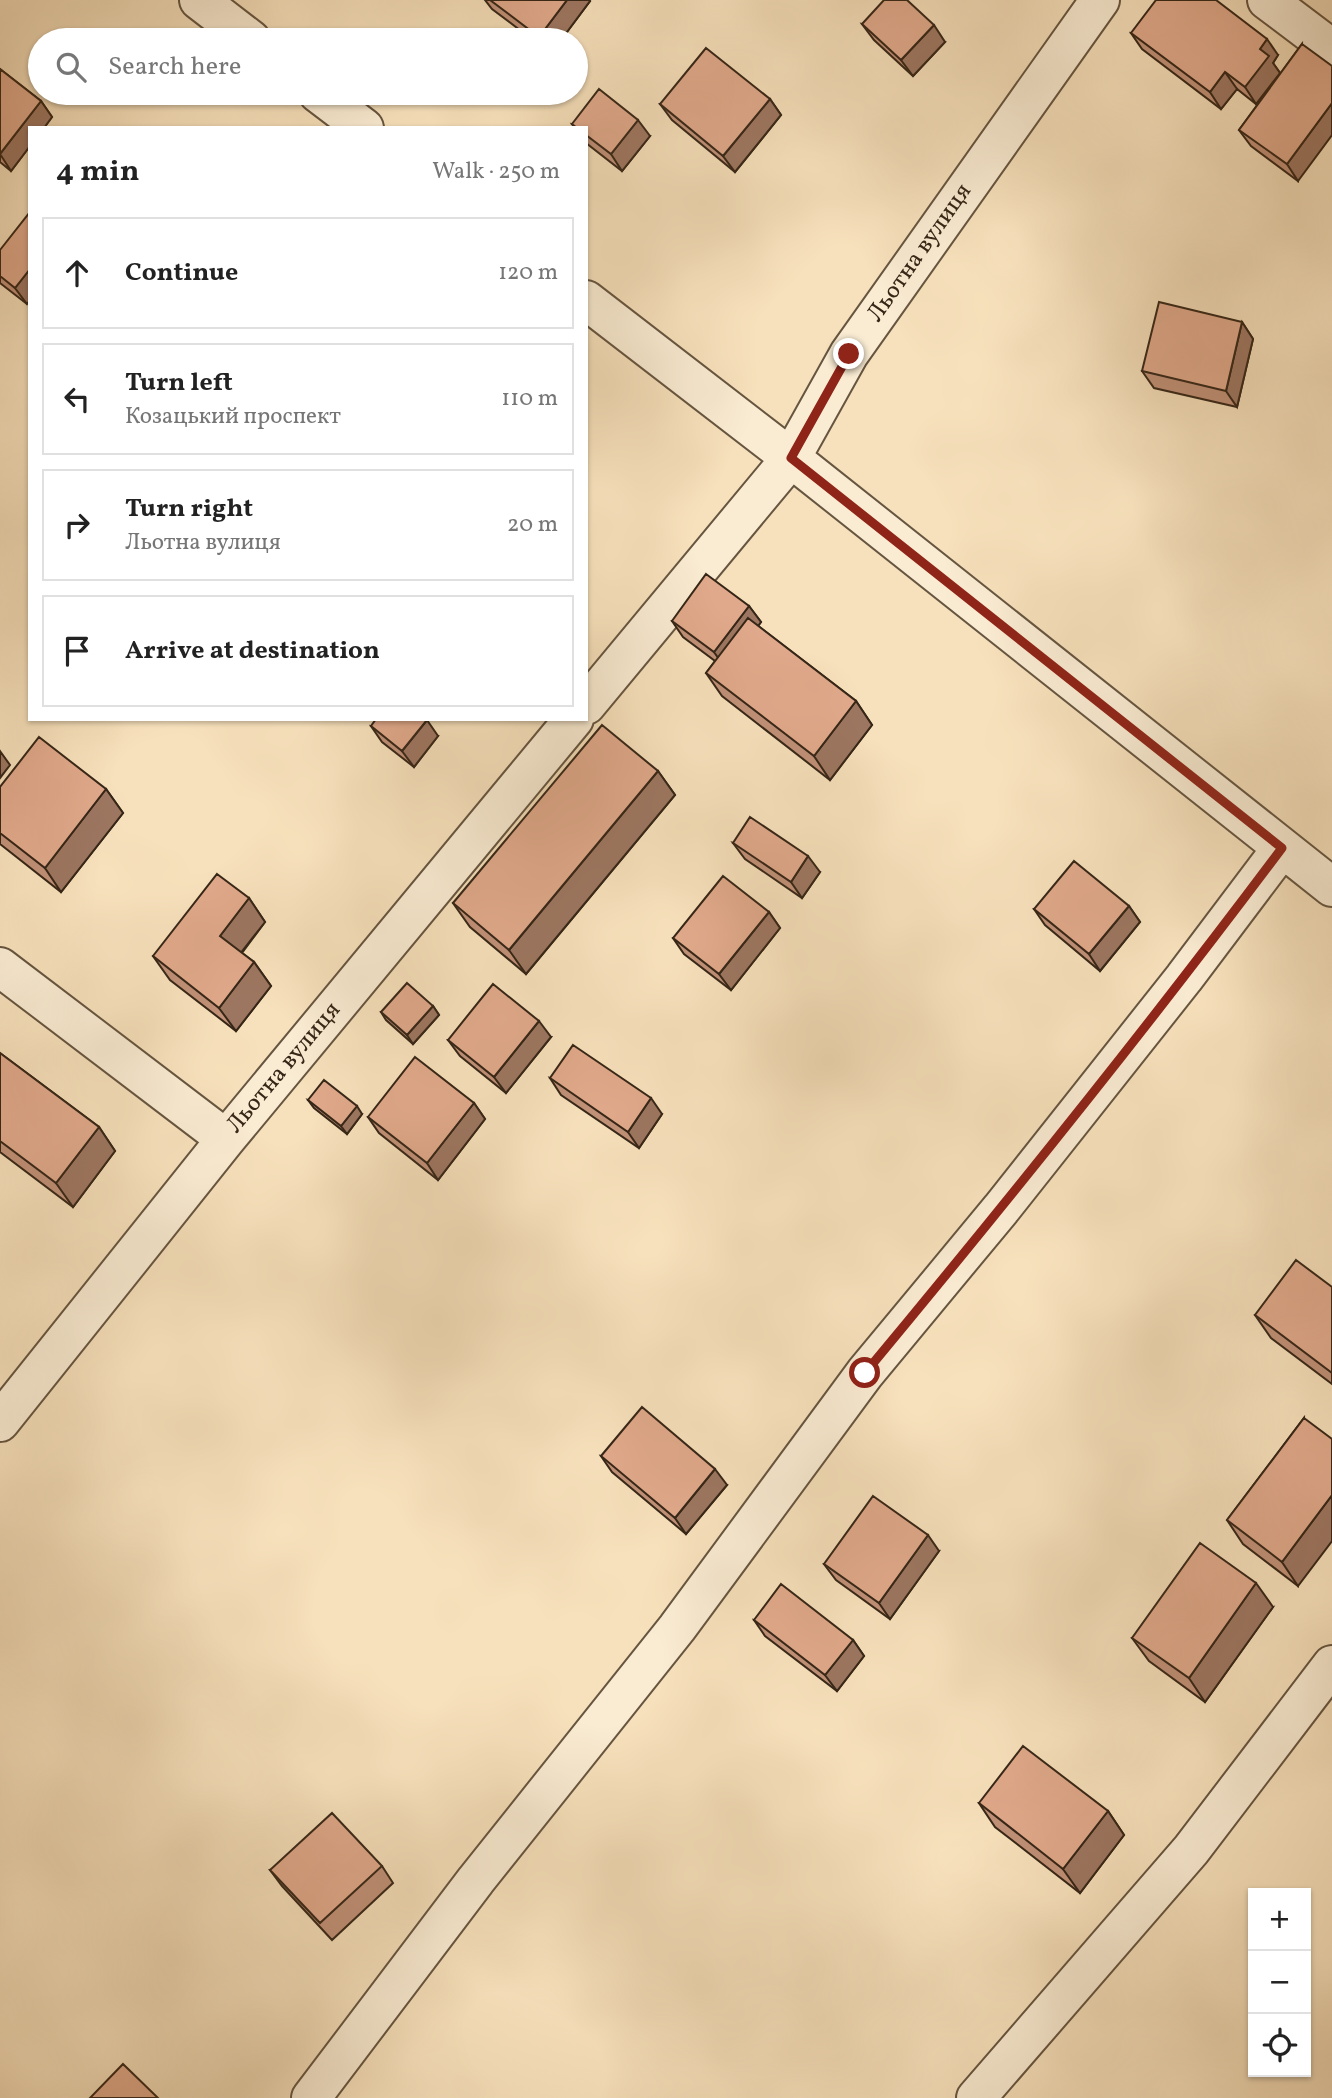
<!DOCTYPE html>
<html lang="en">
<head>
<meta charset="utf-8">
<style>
	body { margin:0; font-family:Vollkorn,serif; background:#f2f2f2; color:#222 }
	.controls { position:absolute; right:21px; bottom:21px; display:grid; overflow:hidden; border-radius:0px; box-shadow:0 2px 5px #0004 }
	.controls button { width:63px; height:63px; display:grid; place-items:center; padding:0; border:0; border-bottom:2px solid #e0e0e0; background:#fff; color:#222; font:35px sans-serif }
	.stop { position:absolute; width:21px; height:21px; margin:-16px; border:5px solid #8f2418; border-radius:50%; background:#fff }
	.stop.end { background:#8f2418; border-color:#fff; box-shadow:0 2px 7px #0008 }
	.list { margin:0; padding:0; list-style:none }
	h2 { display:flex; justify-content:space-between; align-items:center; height:91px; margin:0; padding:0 28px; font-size:30px }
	h2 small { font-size:23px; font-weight:400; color:#767676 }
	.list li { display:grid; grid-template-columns:46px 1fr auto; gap:21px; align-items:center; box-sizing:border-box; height:112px; margin:0 14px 14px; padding:0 14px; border:2px solid #e0e0e0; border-radius:0px }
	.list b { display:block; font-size:26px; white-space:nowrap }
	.list p { margin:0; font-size:23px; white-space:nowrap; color:#767676 }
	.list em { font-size:23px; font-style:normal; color:#767676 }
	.icon { flex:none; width:38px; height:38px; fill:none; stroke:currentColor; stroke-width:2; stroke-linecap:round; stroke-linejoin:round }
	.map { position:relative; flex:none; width:1332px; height:2098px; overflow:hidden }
	.search { position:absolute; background:#fff; box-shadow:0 2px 5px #0004; left:28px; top:28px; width:560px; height:77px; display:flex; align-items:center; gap:18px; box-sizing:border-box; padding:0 24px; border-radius:38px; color:#767676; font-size:26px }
	.panel { position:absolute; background:#fff; box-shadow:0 2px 5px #0004; left:28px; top:126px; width:560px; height:595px; border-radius:0px }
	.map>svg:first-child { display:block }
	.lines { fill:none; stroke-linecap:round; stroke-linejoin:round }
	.minor-casing { stroke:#665540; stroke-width:42 }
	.minor { stroke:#faecd3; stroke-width:38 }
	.wall { fill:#c19178; stroke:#362617; stroke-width:2 }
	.shaded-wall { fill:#9d7661; stroke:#362617; stroke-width:2 }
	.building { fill:#e0a98b; stroke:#362617; stroke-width:2 }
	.route { stroke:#8f2418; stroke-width:9 }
	.labels { text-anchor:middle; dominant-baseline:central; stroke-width:5; stroke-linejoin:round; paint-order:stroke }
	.street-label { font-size:24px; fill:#362617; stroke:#faecd3 }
</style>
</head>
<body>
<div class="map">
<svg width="1332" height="2098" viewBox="0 0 1332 2098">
	<rect width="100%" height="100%" fill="#f7e1bc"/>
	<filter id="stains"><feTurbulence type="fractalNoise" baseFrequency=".00286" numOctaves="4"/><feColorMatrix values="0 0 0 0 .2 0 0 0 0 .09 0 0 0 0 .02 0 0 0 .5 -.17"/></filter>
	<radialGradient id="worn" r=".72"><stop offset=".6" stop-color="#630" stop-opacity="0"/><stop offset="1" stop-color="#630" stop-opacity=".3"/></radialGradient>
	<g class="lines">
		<g class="minor-casing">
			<path id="minor" d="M199,0l52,40
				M1267,0l65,49
				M318,93l46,35
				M586,300l205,158 541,429
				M586,705l205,-247 58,-104 251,-354
				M0,967l226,172
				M0,1422l226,-283 348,-420
				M311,2098l165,-218 201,-252 188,-255 136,-164 183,-231 98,-130
				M976,2098l215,-248 141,-185"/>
		</g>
		<use href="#minor" class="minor"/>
	</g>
	<path class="wall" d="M485,0h104l1,1 -29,39h-28l-41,-31z
		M862,24l83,18 -32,34 -39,-36z
		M1131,33l147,22 -5,8 7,10 -24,31 -19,-15 -16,20 -79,-60z
		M1302,44l-4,137 -47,-35 -12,-16z
		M0,69l41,32 11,16 -41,54 -11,-9z
		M770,99l11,16 -46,57 -63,-52 -12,-16z
		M572,124l78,12 -28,35 -36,-28v-15h-11z
		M0,250l27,54 -27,-21z
		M1242,322l11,17 -16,68 -83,-19 -12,-17z
		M749,606l12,16 -3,4 98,75 16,24 -42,55 -108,-84 -16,-23 9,-12 -32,-24 -11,-16z
		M371,726l67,10 -24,31 -32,-25z
		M658,771l17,24 -149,179 -56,-47 -17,-24z
		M0,787l106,2 17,24 -62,79 -61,-48z
		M733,843l87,29 -18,26 -57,-39z
		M249,898l16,24 -23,31 12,9 17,24 -35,45 -66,-51 -17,-24z
		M1129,906l11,16 -40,49 -55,-46 -11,-16z
		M769,912l11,16 -49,62 -47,-36 -11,-16z
		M433,1006l6,9 -26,29 -27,-24 -5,-8z
		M551,1037l-45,56 -46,-37 -12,-16z
		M0,1053l99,74 16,24 -42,56 -73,-55z
		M550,1078l112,36 -23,34 -78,-53z
		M308,1100l54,14 -15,20 -33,-26z
		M474,1103l11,16 -47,61 -59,-47 -11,-16z
		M1332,1287v97l-61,-46 -16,-23z
		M1304,1418l-6,168 -55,-42 -16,-24z
		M601,1456l126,29 -41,49 -74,-62z
		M939,1551l-49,68 -54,-39 -12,-16z
		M1273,1607l-68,95 -56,-41 -17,-23z
		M754,1620l99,20 11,16 -27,35 -72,-55z
		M979,1803l129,8 16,24 -44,58 -85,-66z
		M382,1866l11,17 -61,57 -50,-54 -12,-16z"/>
	<path class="shaded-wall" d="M567,0h22l1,1 -29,39h-20l-2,-3z
		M934,25l11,17 -32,34 -12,-16z
		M1267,39l11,16 -5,8 7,10 -24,31 -11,-17 15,-38z
		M1225,72l12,17 -16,20 -11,-17z
		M770,99l11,16 -46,57 -12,-16z
		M41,101l11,16 -8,11h-14v18l-19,25 -11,-17z
		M1332,103v32l-34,46 -11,-17z
		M638,120l12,16 -28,35 -11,-17z
		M30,269v31l-3,4 -12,-16z
		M1242,322l11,17 -16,68 -11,-16z
		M749,606l12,16 -35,47 -12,-17z
		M856,701l16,24 -42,55 -16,-24z
		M427,720l11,16 -24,31 -12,-16z
		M0,751l10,14 -10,13z
		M658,771l17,24 -149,179 -17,-24z
		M106,789l17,24 -62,79 -16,-24z
		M808,856l12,16 -18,26 -11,-16z
		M249,898l16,24 -29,37 -16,-23z
		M1129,906l11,16 -40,49 -11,-17z
		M769,912l11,16 -49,62 -12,-16z
		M254,962l17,24 -35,45 -17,-23z
		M433,1006l6,9 -26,29 -6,-9z
		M539,1021l12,16 -45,56 -12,-16z
		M651,1098l11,16 -23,34 -11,-16z
		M474,1103l11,16 -47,61 -11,-17z
		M357,1106l5,8 -15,20 -6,-8z
		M99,1127l16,24 -42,56 -17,-24z
		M715,1469l12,16 -41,49 -11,-16z
		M1332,1495v46l-34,45 -16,-24z
		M928,1535l11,16 -49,68 -11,-16z
		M1256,1583l17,24 -68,95 -16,-24z
		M853,1640l11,16 -27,35 -12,-16z
		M1108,1811l16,24 -44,58 -17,-24z"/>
	<path class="building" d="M490,0h77l-28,37z
		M884,0h23l27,25 -33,35 -39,-36z
		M1156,0h60l51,39 -7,10 9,7 -24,31 -20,-15 -15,20 -79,-59z
		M1302,44l30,22v37l-45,61 -48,-34z
		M706,48l64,51 -47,57 -63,-52z
		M0,69l41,32 -41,53z
		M599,89l39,31 -27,34 -25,-19v-7h-9l-5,-4z
		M30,212v57l-15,19 -15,-12v-26z
		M1159,302l83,20 -16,69 -84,-20z
		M706,574l43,32 -35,46 -42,-31z
		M748,618l108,83 -42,55 -108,-83z
		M376,719h50l1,1 -25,31 -31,-25z
		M602,725l56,46 -149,179 -56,-47z
		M39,737l67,52 -61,79 -45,-35v-46z
		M750,817l58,39 -17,26 -58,-39z
		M1074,861l55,45 -40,48 -55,-45z
		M217,874l32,24 -29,38 34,26 -35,46 -66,-52z
		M723,876l46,36 -50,62 -46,-36z
		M407,983l26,23 -26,29 -26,-23z
		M493,984l46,37 -45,56 -46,-37z
		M573,1045l78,53 -23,34 -78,-54z
		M0,1053l99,74 -43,56 -56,-42z
		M415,1057l59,46 -47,60 -59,-46z
		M324,1080l33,26 -16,20 -33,-26z
		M1296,1260l36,27v86l-77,-58z
		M642,1407l73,62 -40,49 -74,-62z
		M1304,1418l28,21v56l-50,67 -55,-42z
		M873,1496l55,39 -49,68 -55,-39z
		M1200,1543l56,40 -67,95 -57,-40z
		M781,1584l72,56 -28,35 -71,-55z
		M1023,1746l85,65 -45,58 -84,-66z
		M332,1813l50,53 -62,57 -50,-53z
		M123,2064l35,34h-68z"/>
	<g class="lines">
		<path class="route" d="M849,354l-58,104 491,390c-134,179 -274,353 -417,525"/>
	</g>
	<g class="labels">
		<g class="street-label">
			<text transform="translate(920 253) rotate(-55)">Льотна вулиця</text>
			<text transform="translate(284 1068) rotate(-50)">Льотна вулиця</text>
		</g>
	</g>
	<rect width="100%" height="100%" filter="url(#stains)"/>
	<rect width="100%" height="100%" fill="url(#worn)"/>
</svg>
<div class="controls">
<button>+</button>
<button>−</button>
<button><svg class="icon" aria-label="locate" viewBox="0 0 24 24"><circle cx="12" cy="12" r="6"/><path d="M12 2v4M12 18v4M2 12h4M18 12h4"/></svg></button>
</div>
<div class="stop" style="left:865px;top:1373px"></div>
<div class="stop end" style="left:849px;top:354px"></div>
<div class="search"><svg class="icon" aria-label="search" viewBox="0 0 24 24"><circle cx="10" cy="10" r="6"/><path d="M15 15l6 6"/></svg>Search here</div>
<section class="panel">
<h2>4 min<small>Walk · 250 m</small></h2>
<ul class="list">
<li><svg class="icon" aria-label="ahead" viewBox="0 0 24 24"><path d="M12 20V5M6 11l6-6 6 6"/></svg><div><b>Continue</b></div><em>120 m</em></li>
<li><svg class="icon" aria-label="left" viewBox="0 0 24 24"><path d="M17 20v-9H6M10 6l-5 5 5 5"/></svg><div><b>Turn left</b><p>Козацький проспект</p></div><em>110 m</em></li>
<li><svg class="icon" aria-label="right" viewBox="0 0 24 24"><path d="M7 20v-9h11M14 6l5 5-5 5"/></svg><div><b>Turn right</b><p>Льотна вулиця</p></div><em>20 m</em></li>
<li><svg class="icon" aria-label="arrive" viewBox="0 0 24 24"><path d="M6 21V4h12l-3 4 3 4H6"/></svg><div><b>Arrive at destination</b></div></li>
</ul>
</section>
</div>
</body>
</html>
